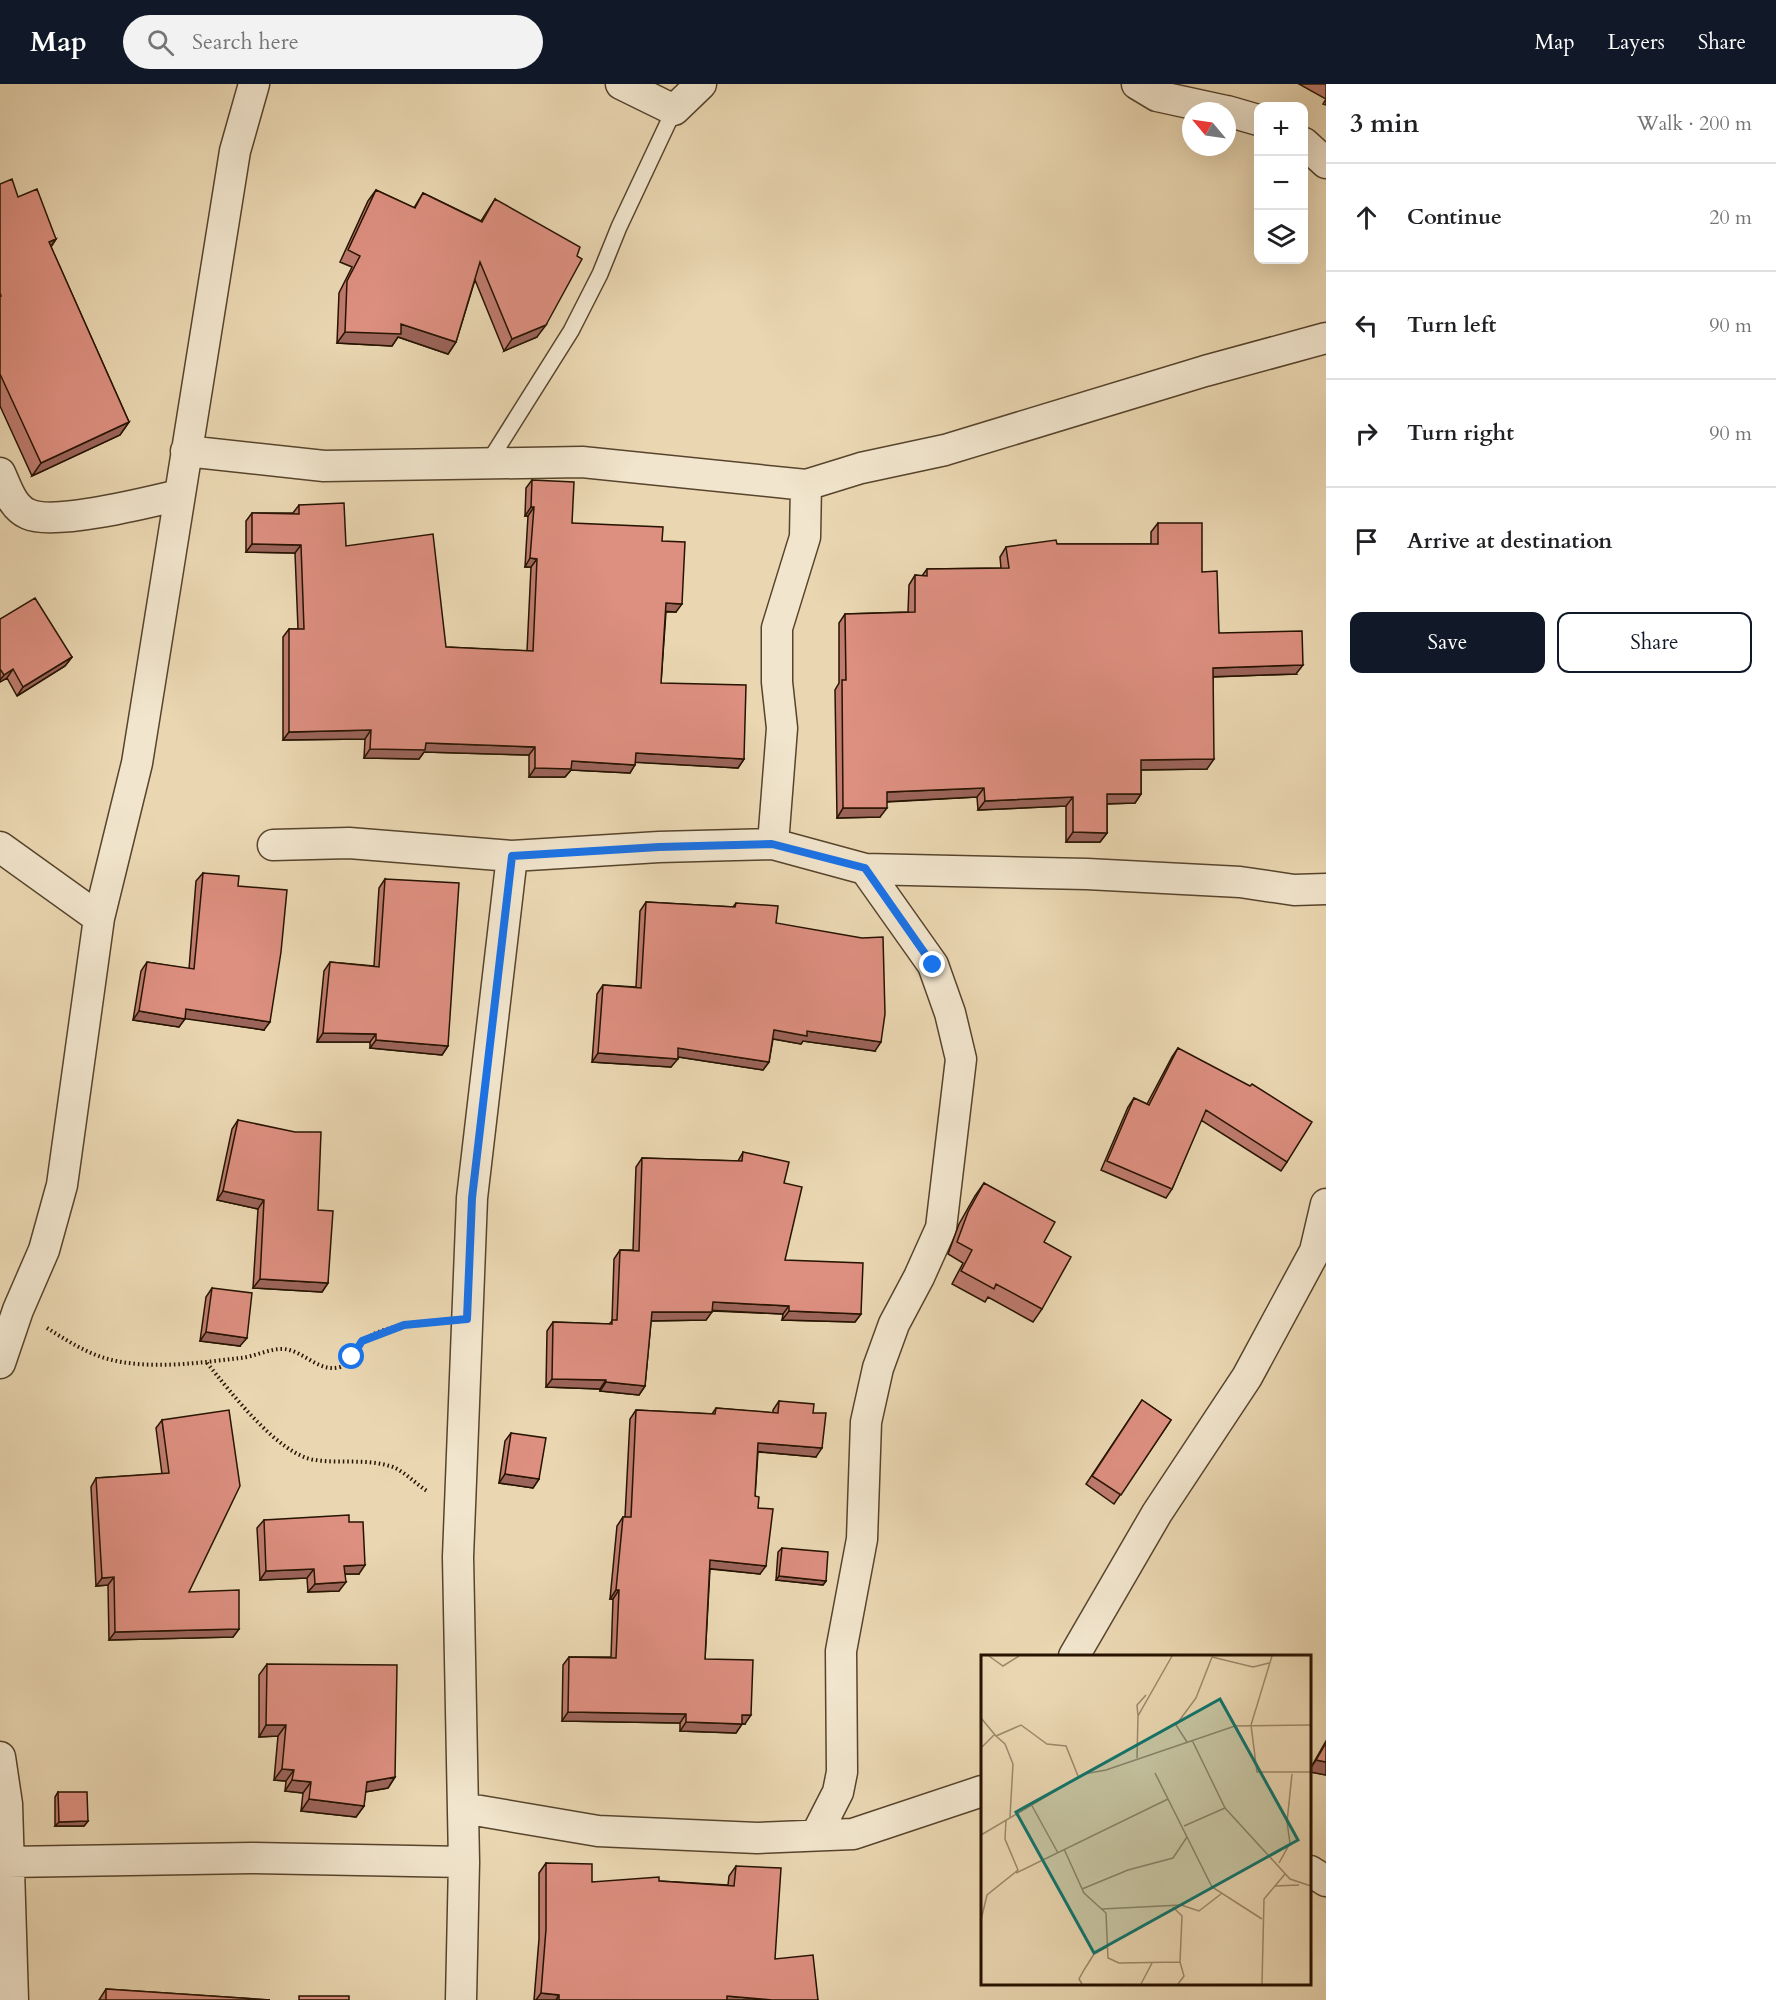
<!DOCTYPE html>
<html lang="en">
<head>
<meta charset="utf-8">
<style>
	body { margin:0; font-family:Cardo,serif; background:#f2f2f2; color:#202124 }
	.controls { position:absolute; right:18px; top:18px; display:grid; overflow:hidden; border-radius:12px; box-shadow:0 6px 24px #0002 }
	.controls button { width:54px; height:54px; display:grid; place-items:center; padding:0; border:0; border-bottom:2px solid #e0e0e0; background:#fff; color:#202124; font:30px sans-serif }
	.compass { position:absolute; left:1182px; top:18px; width:54px; height:54px; border-radius:50%; background:#fff; box-shadow:0 6px 24px #0002; rotate:299deg }
	.stop { position:absolute; width:18px; height:18px; margin:-14px; border:4px solid #1a73e8; border-radius:50%; background:#fff }
	.stop.end { background:#1a73e8; border-color:#fff; box-shadow:0 2px 6px #0008 }
	.list { margin:0; padding:0; list-style:none }
	h2 { display:flex; justify-content:space-between; align-items:center; height:78px; margin:0; padding:0 24px; font-size:26px }
	h2 small { font-size:20px; font-weight:400; color:#757577 }
	.list li { display:grid; grid-template-columns:39px 1fr auto; gap:18px; align-items:center; box-sizing:border-box; height:108px; padding:0 24px; border-top:2px solid #e0e0e0 }
	.list b { display:block; font-size:22px; white-space:nowrap }
	.list em { font-size:20px; font-style:normal; color:#757577 }
	.actions { display:flex; gap:12px; padding:18px 24px }
	.actions a { flex:1; padding:14px 0; border:2px solid #111827; border-radius:12px; text-align:center; font-size:21px; color:#111827 }
	.actions .main { background:#111827; color:#fff }
	.icon { flex:none; width:33px; height:33px; fill:none; stroke:currentColor; stroke-width:2; stroke-linecap:round; stroke-linejoin:round }
	.map { position:relative; flex:none; width:1326px; height:1916px; overflow:hidden }
	header { display:flex; align-items:center; gap:36px; box-sizing:border-box; height:84px; padding:0 30px; background:#111827; color:#fff }
	header strong { font-size:28px }
	nav { display:flex; gap:33px; margin-inline-start:auto; font-size:21px }
	.search { width:420px; height:54px; background:#f2f2f2; display:flex; align-items:center; gap:15px; box-sizing:border-box; padding:0 21px; border-radius:33px; color:#757577; font-size:22px }
	main { display:flex }
	aside { flex:1; background:#fff }
	.map>svg:first-child { display:block }
	.lines { fill:none; stroke-linecap:round; stroke-linejoin:round }
	.service-casing { stroke:#57442c; stroke-width:18 }
	.minor-casing { stroke:#57442c; stroke-width:33 }
	.path { stroke:#261300; stroke-width:4; stroke-dasharray:1.5 3; stroke-linecap:butt }
	.service { stroke:#f1e5cd; stroke-width:15 }
	.minor { stroke:#f1e5cd; stroke-width:30 }
	.wall { fill:#be7b6e; stroke:#261300; stroke-width:1.5 }
	.shaded-wall { fill:#9b645a; stroke:#261300; stroke-width:1.5 }
	.building { fill:#dd8f80; stroke:#261300; stroke-width:1.5 }
	.route { stroke:#1a73e8; stroke-width:8 }
	.inset-road { fill:none; stroke:#9c896b; stroke-width:1.5 }
	.view { fill:#0f766e; fill-opacity:0.15; stroke:#0f766e; stroke-width:3 }
	.inset-edge { fill:none; stroke:#261300; stroke-width:3 }
</style>
</head>
<body>
<header>
<strong>Map</strong>
<div class="search"><svg class="icon" aria-label="search" viewBox="0 0 24 24"><circle cx="10" cy="10" r="6"/><path d="M15 15l6 6"/></svg>Search here</div>
<nav><a>Map</a><a>Layers</a><a>Share</a></nav>
</header>
<main>
<div class="map">
<svg width="1326" height="1916" viewBox="0 0 1326 1916">
	<rect width="100%" height="100%" fill="#ead7b2"/>
	<filter id="stains"><feTurbulence type="fractalNoise" baseFrequency=".00333" numOctaves="4"/><feColorMatrix values="0 0 0 0 .2 0 0 0 0 .09 0 0 0 0 .02 0 0 0 .5 -.17"/></filter>
	<radialGradient id="worn" r=".72"><stop offset=".6" stop-color="#630" stop-opacity="0"/><stop offset="1" stop-color="#630" stop-opacity=".3"/></radialGradient>
	<g class="lines">
		<g class="service-casing">
			<path id="service" d="M488,379l83,-132 29,-57 19,-47 55,-117"/>
		</g>
		<g class="minor-casing">
			<path id="minor" d="M621,0l53,26 27,-26
				M1137,0l20,12 69,15
				M1227,27l31,9
				M1304,59l22,20
				M186,367l138,15 258,-4 224,23 55,-17 84,-18 260,-79 121,-33
				M0,389c7,15 12,34 28,41 26,12 122,-12 151,-19
				M773,760l9,-116 -5,-46v-54l28,-91 1,-52
				M273,761l76,-2 163,13 147,-9 114,-3 92,25 222,5 153,8 54,8 32,-1
				M0,763l99,71
				M0,1279l18,-53 26,-60 18,-65 37,-267 38,-155 98,-612 19,-67
				M1074,1572l83,-143 90,-136 68,-126 11,-47
				M0,1673l7,47 6,196
				M463,1724l135,23 159,7 96,-4 129,-43
				M816,1751l22,-43 4,-20 -1,-121 21,-112 4,-117 12,-54 16,-44 25,-47 22,-49 20,-169 -11,-46 -17,-48 -68,-96
				M8,1778l244,-4 212,4
				M1310,1787l16,10
				M461,1916l3,-138 -6,-305 14,-359 40,-342"/>
		</g>
		<path class="path" d="M47,1244c19,12 39,25 61,31 41,11 90,4 132,-1 14,-1 30,-10 44,-9 20,2 35,24 56,18 12,-4 14,-20 24,-27 19,-14 46,-16 70,-18
			M207,1279c23,28 71,92 108,97 26,4 52,-2 78,7 12,5 23,17 34,24"/>
		<use href="#service" class="service"/>
		<use href="#minor" class="minor"/>
	</g>
	<path class="wall" d="M1299,0h27v21l-3,-1 3,-5z
		M0,100l18,13 38,42 -5,8 78,175 -9,13 -88,41 -32,-70z
		M376,106l38,18 9,-15 58,28 14,-22 42,138 -33,14 -29,-71 -19,62 -8,12 -50,-17 -6,9 -55,-3 2,-50 13,-26 -12,-5 28,-61z
		M532,396l40,43 90,18 14,71h-10l-5,71 83,76 -6,9 -102,-6 -6,11 -59,-3 -6,7h-36v-22l-105,-3 -5,7 -55,-1 1,-19 -82,1v-103l6,-8h9l-3,-76 -49,-1v-31l6,-8h41l6,-8 47,41 100,101 81,4 4,-84h-6l3,-51h-3l1,-28z
		M1158,439l44,49 17,61 77,41 -83,3 -6,92 -66,1v24l-6,9 -28,1v29l-7,9h-34v-36l-88,4 -1,-13 -90,5 -7,15 -43,1 -2,-128 4,-7v-60l6,-9 63,-2 1,-27 6,-10 7,1 5,-7 74,-1 -1,-11 6,-10 51,-3h94v-12z
		M0,535l72,38 -7,9 -48,30 -10,-18 -7,4z
		M203,789l61,157 -79,-12 -6,9 -46,-7 8,-49 6,-9 42,7 7,-88z
		M385,795l63,167 -6,9 -72,-7v-6h-53l7,-71 6,-9 44,4 5,-78z
		M646,818l87,5 3,-4 40,20 99,128 -72,-10 -2,3 -28,-5 -4,23 -6,8 -85,-13 -7,10 -79,-5 5,-68 6,-9 33,2 4,-76z
		M1178,964l109,114 -6,9 -80,-51 -29,69 -6,9 -65,-28 27,-63 6,-9 13,6 25,-47z
		M238,1036l80,90 10,73 -6,9 -69,-4 5,-79 -41,-9 15,-71z
		M743,1068l41,31 1,77 76,54 -6,8 -73,-2 1,-6 -71,-3 -6,9 -55,1 -6,65 -6,9 -39,-4v-2l-54,-2 1,-56 6,-9 56,2 3,-3 2,-62 6,-9h13l3,-83 6,-9 96,3z
		M984,1099l58,126 -9,13 -45,-25 -3,5 -33,-18 11,-21 -15,-9 11,-30 16,-28z
		M212,1204l28,58 -40,-5 6,-44z
		M1142,1316l29,20 -57,84 -28,-20z
		M779,1317l34,12 3,44 -58,-5 -3,44 3,12 2,66 -50,-5 -5,90 40,65h-3l-6,9 -56,-2v-8l-118,-2 1,-56 6,-8h42l2,-58h-3l7,-73 6,-9h2l5,-98 6,-9 76,4 4,-6 57,5v-3z
		M162,1336l27,172 50,37 -6,8 -124,3 -1,-55 -12,1 -5,-99 5,-9 66,-4 -6,-46z
		M511,1349l28,46 -6,9 -34,-5 6,-42z
		M264,1436l85,2 10,52h-14l-6,17 -31,1 -1,-14 -47,2 -3,-52z
		M782,1464l44,33 -3,4 -47,-5 2,-28z
		M267,1580l128,113 -7,11 -23,4 -1,14 -8,11 -55,-6 2,-18 -18,-2 1,-10 -12,-1 4,-44 -19,1v-62z
		M1326,1657v34l-16,-3v-3z
		M58,1708l30,29 -4,5h-29v-29z
		M546,1779l46,19 67,-1 69,4 1,-9 7,-10 39,93 43,41h-284l5,-61v-66z
		M106,1905l164,11h-171z"/>
	<path class="shaded-wall" d="M56,155l-9,13 2,-10z
		M401,240l55,18 -8,12 -50,-17 -6,9 -55,-3 8,-11z
		M546,241l-9,12 -33,14 8,-12z
		M129,338l-9,13 -88,41 9,-13z
		M531,423h3l-6,9h-3z
		M252,460l49,1 -6,8 -49,-1z
		M530,474l7,1 -6,8h-6z
		M666,519l16,1 -6,8 -16,-1z
		M72,573l-7,9 -48,30 6,-9z
		M1303,581l-7,9 -90,3 7,-9z
		M13,585l-6,9 -7,4v-2l4,-5z
		M371,646l-6,9 -82,1 6,-8z
		M426,659l109,4 -6,8 -105,-3 -5,7 -55,-1 6,-9z
		M636,669l108,6 -6,9 -108,-6z
		M1214,675l-7,10 -73,1 7,-10z
		M572,677l63,4 -5,8 -59,-3 -6,7h-36l6,-9z
		M984,704l-7,9 -97,5 7,-10z
		M1107,710h34l-6,9 -34,1z
		M1073,713l-7,9 -88,4 7,-9z
		M843,724h44l-7,9 -43,1z
		M1073,748l34,1 -7,9h-34z
		M186,925l84,13 -6,8 -84,-12z
		M139,927l46,8 -6,8 -46,-7z
		M774,946l33,1 74,11 -6,9 -72,-10 -2,3 -33,-6z
		M323,949l53,1 -6,8h-53z
		M376,956l72,6 -6,9 -72,-7z
		M678,964l91,14 -6,8 -91,-14z
		M598,969l80,6 -7,8 -79,-5z
		M223,1107l41,9 -6,9 -41,-9z
		M260,1195l68,4 -6,9 -69,-4z
		M713,1218l76,4 -6,8 -77,-4z
		M789,1227l72,3 -6,8 -73,-2z
		M652,1228h60l-6,8 -60,1z
		M206,1248l41,6 -7,8 -40,-5z
		M552,1295l54,1 -6,9 -54,-2z
		M606,1298l39,4 -6,9 -39,-4z
		M758,1359l64,5 -6,9 -64,-6z
		M505,1390l34,5 -6,9 -34,-5z
		M710,1476l56,6 -6,8 -56,-6z
		M365,1481l-6,9h-21l6,-8z
		M314,1485l-7,9 -47,2 6,-9z
		M779,1492l47,5 -3,4 -47,-5z
		M114,1493l-6,8 -12,1 6,-8z
		M346,1498l-7,9 -31,1 7,-8z
		M616,1506h3l-6,9h-3z
		M239,1545l-6,8 -124,3 6,-8z
		M568,1628l118,2 -6,9 -118,-2z
		M742,1631h9l-6,9 -9,-1z
		M686,1638l56,2 -6,9 -56,-2z
		M266,1641h20l-8,11 -19,1z
		M1316,1676l10,2v13l-16,-3v-3z
		M282,1685l12,1 -8,11 -12,-1z
		M395,1693l-7,11 -29,5 8,-11z
		M292,1696l19,2 -8,11 -18,-2z
		M309,1715l55,7 -8,11 -55,-6z
		M88,1737l-4,5h-29l4,-4z
		M541,1909l18,2 -3,5h-20z
		M727,1912l45,4h-48z"/>
	<path class="building" d="M12,95l6,18 19,-8 19,50 -7,3 80,180 -88,41 -41,-89v-78h1l-1,-3v-109z
		M376,106l39,18 8,-15 59,29 13,-23 85,48 -3,9 5,3 -36,66 -34,14 -32,-77 -24,80 -55,-18v10l-56,-2 2,-51 13,-25 -12,-6z
		M532,396l42,2 -2,41 91,4 -1,14 23,1 -3,62 -16,-1 -5,80 85,2 -2,74 -108,-6 -1,12 -63,-4 -1,8 -36,-1v-21l-109,-4 -1,7 -55,-1 1,-19 -82,2v-103h15l-3,-84 -49,-1v-31l47,1v-9l45,-2 2,43 87,-12 13,113 87,4 4,-92 -7,-1 4,-51h-3z
		M1158,439h44v49l15,-1 2,62 83,-2 1,34 -90,3 1,91 -73,1v34h-34v39l-34,-1v-35l-88,4 -1,-13 -97,4v16h-44l-1,-128h4l-1,-66 70,-2v-37l12,1v-7l82,-1 -3,-21 50,-7 1,4h101z
		M35,514l37,59 -49,30 -10,-18 -9,6 -4,-6v-50z
		M203,789l36,3 -1,10 49,4 -6,62 -11,70 -84,-13 -1,10 -46,-8 8,-49 47,7z
		M385,795l74,4 -11,163 -72,-6v-6l-53,-1 7,-71 49,5z
		M646,818l89,5 1,-4 42,3 -2,17 86,15 21,-1 2,77 -4,28 -74,-11v5l-33,-6 -5,32 -91,-14v11l-80,-6 5,-68 38,3z
		M1178,964l72,38 2,-2 60,38 -25,40 -81,-52 -34,79 -65,-28 27,-63 15,7z
		M238,1036l57,12h26l-3,78 15,1 -5,72 -68,-4 4,-79 -41,-9z
		M743,1068l46,10 -5,21 18,4 -17,73 78,3 -2,51 -72,-3v-5l-76,-4 -1,10h-60l-7,74 -39,-4v-2l-54,-1 1,-57 59,2v-4h5l3,-70 19,1 3,-93 100,3z
		M984,1099l71,39 -11,20 27,15 -29,52 -46,-25 -2,5 -33,-18 11,-21 -15,-8 11,-30z
		M212,1204l40,5 -5,45 -41,-6z
		M1142,1316l29,20 -50,75 -29,-19z
		M779,1317l35,3 -1,9h13l-4,35 -64,-5 -3,53 4,1 -1,11 15,1 -7,57 -56,-6 -5,99 48,1 -2,55h-9v9l-56,-2v-8l-118,-2 1,-55 47,1 3,-68h-3l7,-73h8l5,-107 79,4 1,-6 62,5z
		M229,1326l11,76 -51,106 50,-2v39l-124,3 -1,-55 -12,1 -6,-100 73,-5 -7,-53z
		M511,1349l35,5 -7,41 -34,-5z
		M349,1431v7h14l2,43 -21,1 2,16 -31,2 -1,-15 -48,2 -2,-51z
		M782,1464l46,4 -2,29 -47,-5z
		M267,1580l130,1 -2,112 -28,5 -3,24 -55,-7 2,-17 -19,-2 2,-10 -12,-1 4,-44h-20z
		M1326,1659v19l-10,-2z
		M58,1708h29l1,29 -29,1z
		M546,1779l46,1v18l67,-5v4l75,5 2,-20 45,2 -6,91 38,-4 5,45h-46l-45,-4v4h-168v-5l-18,-2 5,-64z
		M106,1905l164,11h-164z
		M299,1912h50v4h-50z"/>
	<g class="lines">
		<path class="route" d="M352,1273l10,-16 42,-16 63,-6 5,-121 40,-342 147,-9 113,-3 93,24 68,97"/>
	</g>
	<g transform="translate(981 1571)">
		<rect width="330" height="330" fill="#ead7b2"/>
		<path class="inset-road" d="M8,1l14,10 16,-10M291,1l-21,69 6,47h54M231,2l41,10 16,-4M157,61l-1,-11 9,-10M0,63l15,18 25,-11 26,19 19,2 12,30M15,81l9,8 8,20 -3,53M211,85l33,68 65,71 21,7M206,87l-11,-17 20,-27 16,-41M0,93l13,-13M156,103l1,-42 34,-60M174,118l57,114 50,32M50,149l27,49M203,171l41,-18M0,180l103,-61 22,-4 129,-44 76,-1M83,194l20,44 22,20 2,45 11,5 61,-1 4,14 -6,8M298,208l11,-20 -3,-21 5,-48M35,218l152,-74M294,231l24,-1M101,234l46,-19 45,-12 14,-21M192,252l9,9 -2,46M121,254l79,-4 18,6 22,-17M0,265l6,-25 31,-25 -13,-31 1,-19M101,329l-3,-5 5,-9 10,-16 13,-7M160,329l11,-21M281,329l2,-85 21,-25"/>
		<path class="view" d="M239,44l78,141 -204,113 -78,-141z"/>
		<rect width="330" height="330" class="inset-edge"/>
	</g>
	<rect width="100%" height="100%" filter="url(#stains)"/>
	<rect width="100%" height="100%" fill="url(#worn)"/>
</svg>
<div class="controls">
<button>+</button>
<button>−</button>
<button><svg class="icon" aria-label="layers" viewBox="0 0 24 24"><path d="M12 4l9 5-9 5-9-5zM3 14l9 5 9-5"/></svg></button>
</div>
<svg class="compass" viewBox="-18 -18 36 36"><path d="M0-13l5 13h-10z" fill="#e53935"/><path d="M0 13l5-13h-10z" fill="#757577"/></svg>
<div class="stop" style="left:352px;top:1273px"></div>
<div class="stop end" style="left:933px;top:881px"></div>
</div>
<aside>
<h2>3 min<small>Walk · 200 m</small></h2>
<ul class="list">
<li><svg class="icon" aria-label="ahead" viewBox="0 0 24 24"><path d="M12 20V5M6 11l6-6 6 6"/></svg><div><b>Continue</b></div><em>20 m</em></li>
<li><svg class="icon" aria-label="left" viewBox="0 0 24 24"><path d="M17 20v-9H6M10 6l-5 5 5 5"/></svg><div><b>Turn left</b></div><em>90 m</em></li>
<li><svg class="icon" aria-label="right" viewBox="0 0 24 24"><path d="M7 20v-9h11M14 6l5 5-5 5"/></svg><div><b>Turn right</b></div><em>90 m</em></li>
<li><svg class="icon" aria-label="arrive" viewBox="0 0 24 24"><path d="M6 21V4h12l-3 4 3 4H6"/></svg><div><b>Arrive at destination</b></div></li>
</ul>
<div class="actions"><a class="main">Save</a><a>Share</a></div>
</aside>
</main>
</body>
</html>
